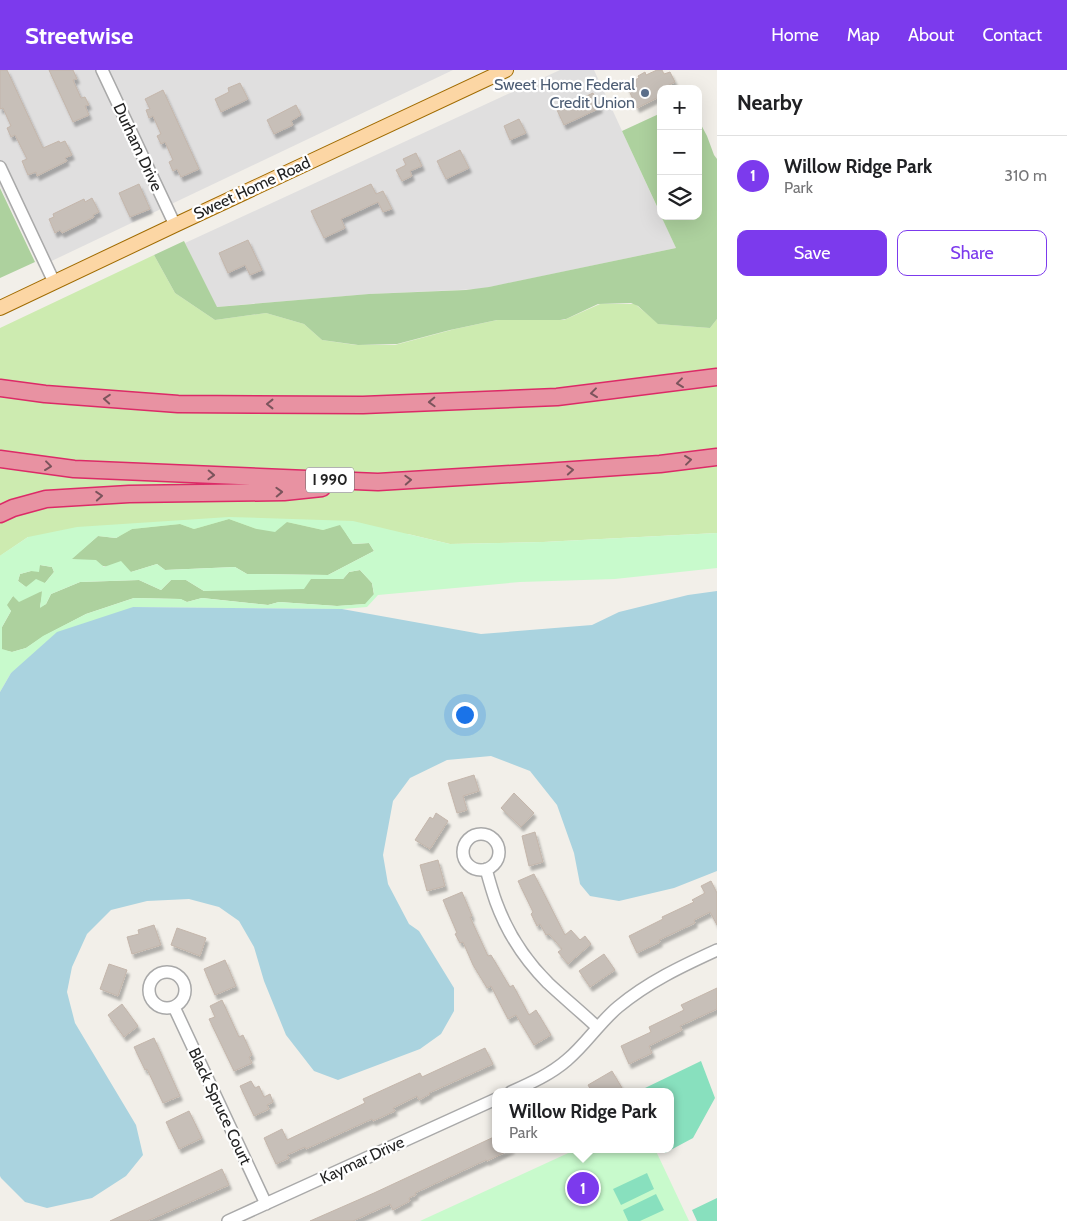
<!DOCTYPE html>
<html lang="en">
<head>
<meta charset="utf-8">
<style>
	body { margin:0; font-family:Cabin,sans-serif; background:#f6f6f6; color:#202124 }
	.controls { position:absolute; right:15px; top:15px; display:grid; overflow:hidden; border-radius:10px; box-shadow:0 5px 20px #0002 }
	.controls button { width:45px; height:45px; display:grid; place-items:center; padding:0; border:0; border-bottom:1px solid #e0e0e0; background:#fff; color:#202124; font:25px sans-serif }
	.you { position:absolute; left:464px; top:644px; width:18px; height:18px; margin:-12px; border:4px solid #fff; border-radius:50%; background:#1a73e8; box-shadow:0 0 0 8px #1a73e833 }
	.badge { display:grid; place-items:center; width:32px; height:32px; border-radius:50%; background:#7c3aed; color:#fff; font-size:16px; font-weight:700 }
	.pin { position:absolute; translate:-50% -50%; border:2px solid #fff; box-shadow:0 1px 5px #0006 }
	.popup { position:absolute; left:492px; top:1018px; width:182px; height:65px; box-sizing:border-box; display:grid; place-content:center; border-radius:10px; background:#fff; filter:drop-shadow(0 1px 4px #0005); font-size:16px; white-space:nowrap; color:#757577 }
	.popup b { font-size:19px; color:#202124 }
	.popup::after { content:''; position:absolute; left:50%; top:100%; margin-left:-10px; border:10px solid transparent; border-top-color:#fff }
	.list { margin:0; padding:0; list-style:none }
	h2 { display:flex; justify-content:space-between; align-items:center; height:65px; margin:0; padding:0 20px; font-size:21px }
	h2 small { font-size:16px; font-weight:400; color:#757577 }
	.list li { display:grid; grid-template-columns:32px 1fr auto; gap:15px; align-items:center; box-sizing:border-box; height:80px; padding:0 20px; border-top:1px solid #e0e0e0 }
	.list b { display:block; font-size:19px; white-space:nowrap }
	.list p { margin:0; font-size:16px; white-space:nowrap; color:#757577 }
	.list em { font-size:16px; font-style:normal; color:#757577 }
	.actions { display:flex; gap:10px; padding:15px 20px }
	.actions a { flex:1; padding:11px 0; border:1px solid #7c3aed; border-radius:10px; text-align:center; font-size:18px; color:#7c3aed }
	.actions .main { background:#7c3aed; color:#fff }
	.icon { flex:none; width:28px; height:28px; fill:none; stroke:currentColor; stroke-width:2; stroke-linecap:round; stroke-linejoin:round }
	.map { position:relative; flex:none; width:717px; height:1151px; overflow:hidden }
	header { display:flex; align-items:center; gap:30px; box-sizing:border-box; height:70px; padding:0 25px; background:#7c3aed; color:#fff }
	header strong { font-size:24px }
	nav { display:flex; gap:28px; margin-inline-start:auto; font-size:18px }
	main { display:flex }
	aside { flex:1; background:#fff }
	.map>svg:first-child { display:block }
	.residential { fill:#e0dfdf }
	.grass { fill:#cdebb0 }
	.forest { fill:#add19e }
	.park { fill:#c8facc; fill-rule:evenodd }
	.pitch { fill:#88e0be }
	.water { fill:#aad3df }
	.building { fill:#c7bfb8; stroke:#c4b6ab; filter:url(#shadow) }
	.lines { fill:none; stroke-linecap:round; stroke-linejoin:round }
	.minor-casing { stroke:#a9a9a9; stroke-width:14 }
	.major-casing { stroke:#a06b00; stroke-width:16 }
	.highway-casing { stroke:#dc2a67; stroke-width:19 }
	.minor { stroke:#fff; stroke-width:11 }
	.major { stroke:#fcd6a4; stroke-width:14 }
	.highway { stroke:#e892a2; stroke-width:16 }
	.oneway { stroke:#7b545c }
	.service-dot { fill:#5c6f8a; stroke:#fff; stroke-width:2 }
	.labels { text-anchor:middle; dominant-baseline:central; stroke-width:4.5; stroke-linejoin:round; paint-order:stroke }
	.shield { fill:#fff; stroke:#646464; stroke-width:1 }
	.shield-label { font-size:15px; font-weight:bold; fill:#222 }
	.service-label { font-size:16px; fill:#4e5e75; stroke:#fff; text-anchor:end }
	.street-label { font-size:16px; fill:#222; stroke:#fff }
</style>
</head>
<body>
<header>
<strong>Streetwise</strong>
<nav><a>Home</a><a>Map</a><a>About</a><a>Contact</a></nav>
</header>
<main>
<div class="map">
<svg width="717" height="1151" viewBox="0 0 717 1151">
	<defs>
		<filter id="shadow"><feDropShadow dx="2.5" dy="4.5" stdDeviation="1" flood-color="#0004"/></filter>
	</defs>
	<rect width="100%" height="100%" fill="#f2efe9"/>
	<path class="residential" d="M0,0h453l-414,197 -39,-81z
		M560,0h34l82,178 -196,41 -110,5 -154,13 -31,-64z"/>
	<path class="grass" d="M154,185l21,38 40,27 51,-7 38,11 18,16 34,5h39l60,-16 47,-10 62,1 36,-16h35l24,20 51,4 7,-9v214l-174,9 -93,2 -42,-10 -380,3 -28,19v-228z"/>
	<path class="forest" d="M661,43v102l-39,-84z
		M698,49l9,17 7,19 3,4v160l-7,9 -52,-4 -20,-18 -7,-3 -33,1 -32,15 -6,1h-63l-47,10 -53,14 -39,1 -36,-5 -18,-16 -38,-11 -51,7 -40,-27 -21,-38 30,-14 33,66 152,-13 97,-4 23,-3 187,-39 -15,-32h37z
		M0,118l35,74 -35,16z
		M229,449l28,10 30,-7 36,8 17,-6 13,20 16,-1 5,8 -46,24 -81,-1 -12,-7 -70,3 -8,-6 -26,8 -60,-13 27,-23 18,2 16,-9 48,-5 14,5z
		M40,495l12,2 2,5 -9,11 -19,4 -8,-6 2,-7 11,-3z
		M360,500l12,13 2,12 -8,9 -29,2 -58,-4 -11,3 -66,-7 -15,4 -7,-3 -46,-1 -48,16 -42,22 -18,12 -14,4 -10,-2v-23l9,-16 -5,-6 7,-9 30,-5 -3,16 6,-3 5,-10 29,-12 59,-2 22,10 10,-10h15l18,11 107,-12h32l6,-7z"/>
	<path class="park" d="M229,447l124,4 97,23 93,-2 174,-9v35l-102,11 -95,3 -142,13 -11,12 -25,2 -209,-2 -122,66 -11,19v-136l1,-1 27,-18 49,-10zM229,449l28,10 18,3 12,-10 36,8 17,-5 13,19 16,-1 5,8 -46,24 -81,-1 -12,-7 -70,3 -8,-6 -26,8 -10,-11 -17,6 -8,-7 -24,-1 26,-23 18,2 16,-9 48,-5 14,5zM40,495l12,2 2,5 -9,11 -9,-4 -10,8 -8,-6 2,-7 11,-3 8,1zM360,500l12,13 2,11 -9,10 -28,2 -58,-4 -11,3 -66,-7 -15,4 -6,-3 -47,-1 -48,16 -43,22 -17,12 -14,4 -10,-3v-22l9,-16 -4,-6 6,-9 6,6 23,-11 -2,17 6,-4 5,-10 29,-12 59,-2 22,10 10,-10h15l18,11 100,-2 7,-10h32l6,-7z
		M577,1079h78l34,72h-269z"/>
	<path class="pitch" d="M701,991l14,37 -22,40 -28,15 -1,-4h6v-57h-26l1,-4z
		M647,1103l7,16 -33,16 -8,-16z
		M656,1124l8,16 -24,11h-12l-5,-11z
		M717,1128v23h-20l-5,-11z"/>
	<path class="water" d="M717,521v280l-43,17 -55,13 -29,-5 -10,-12 -6,-31 -17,-48 -27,-34 -39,-15 -44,4 -37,18 -17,23 -10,54 5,29 21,40 10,7 35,57v23l-13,23 -21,15 -82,31 -24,-9 -28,-36 -22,-54 -10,-34 -15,-26 -20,-14 -30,-8 -42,2 -36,9 -24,24 -15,33 -5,25 8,31 61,102 7,30 -17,21 -34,22 -45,10 -22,-6 -24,-24 -1,-2v-484l11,-19 46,-41 76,-25 209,2 139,25 111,-9 27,-13 69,-17z"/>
	<path class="building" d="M0,0h7l36,78 16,-7 1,2 5,-2 7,14 -7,3 2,3 -30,15 -1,-4 -8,3 -6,-14 5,-2 -12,-24 -4,2 -4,-9 4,-2 -8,-18 -3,1z
		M49,0h24l4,9 -4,1 8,18 4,-1 4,8 -4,1 4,9 -16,7z
		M657,0h5l2,4 6,-2 5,10 -6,3 2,4h-10v7l-24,12 -11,-24 13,-6 -1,-2 7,-4 1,3z
		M240,13l8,16 -27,13 -6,-13 14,-7 -1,-4z
		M163,20l36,79 -18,8 -4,-8 -4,2 -4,-9 4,-2 -8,-18 -4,2 -4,-8 4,-2 -8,-18 -4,2 -3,-8 4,-1 -5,-10z
		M593,23l7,15 -36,17 -7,-15z
		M296,35l5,10 -10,6 2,4 -19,9 -7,-14z
		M519,49l7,14 -16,7 -6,-14z
		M460,80l9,18 -23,11 -9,-18z
		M416,83l6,13 -12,5 2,5 -10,5 -6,-11 10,-5 -3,-6z
		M139,114l11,25 -20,8 -11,-24z
		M371,114l5,10 7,-3 9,18 -9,3 -5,-10 -37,17 4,9 -21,10 -13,-27z
		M92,128l7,14 -6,3 1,2 -32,16 -2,-3 -5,3 -6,-14 5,-2 -1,-3 31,-15 1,3z
		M248,170l14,30 -12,5 -5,-10 -17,8 -9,-20z
		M474,705l5,16 -16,5 4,14 -10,3 -9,-30z
		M514,723l20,20 -13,14 -20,-19z
		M436,743l12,8 -18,28 -15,-9 15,-23 3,2z
		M535,762l8,30 -14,4 -7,-30z
		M438,790l7,26 -18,5 -7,-26z
		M534,804l31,61 6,-5 9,10 5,-4 6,8 -23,20 -10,-12 4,-3 -13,-15 -3,1 -6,-11 -3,2 -6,-12 2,-2 -15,-31z
		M711,811l6,12v32l-7,-13 -16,8 1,3 -36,17 1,2 -23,11 -8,-17 34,-17 -1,-2 32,-15 -2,-2 13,-7 -4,-7z
		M462,822l10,24 -2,1 18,39 3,-1 19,32 3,-2 16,30 7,-5 15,25 -17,10 -18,-30 -8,4 -17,-33 -4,2 -14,-23 -10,-23 -3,1 -5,-9 2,-1 -14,-33z
		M154,855l7,20 -29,9 -5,-17 12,-3 -1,-4z
		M177,858l29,10 -6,18 -29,-11z
		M604,884l11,16 -25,17 -11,-16z
		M225,890l11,26 -21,9 -11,-26z
		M109,894l18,6 -9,26 -18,-7z
		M717,918v21l-37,17 2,4 -33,16 3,7 -23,11 -8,-18 30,-14 -2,-5 35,-17 -3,-5z
		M222,930l17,37 4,-2 9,20 -3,2 3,6 -18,8 -25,-52 6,-2 -5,-11z
		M122,934l16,22 -14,11 -16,-22z
		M154,968l26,58 -17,7 -16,-34 -2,1 -11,-23z
		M485,978l8,16 -64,29 1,1 -11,6 -2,-4 -24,12 2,3 -22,10 -1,-2 -66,30 -1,-2 -18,8 2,3 -13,6 -12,-26 18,-9 5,11 78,-37 -2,-4 57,-26 2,4z
		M612,1001l10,17 -7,4h-23l-4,-7z
		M251,1011l4,7 4,-2 5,11 6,-3 3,8 -6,3 2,4 -15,7 -14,-30z
		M189,1041l13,27 -23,11 -13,-27z
		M496,1066v13h16l-25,12 -1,-1 -71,33 1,2 -7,3 1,3 -17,9 -3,-6 -37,17h-43l64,-28z
		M222,1099l7,16 -82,36h-37z"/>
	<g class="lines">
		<g class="minor-casing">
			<path id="minor" d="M102,0l73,155
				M0,97l54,115
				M463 782a18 18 0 1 1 36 0a18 18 0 1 1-36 0Z
				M486,799c3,11 6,22 10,33 11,30 30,59 52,81 16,15 33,29 49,44
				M149 920a18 18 0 1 1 36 0a18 18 0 1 1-36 0Z
				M174,937l92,197
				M511,1022c20,-9 40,-18 56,-32 19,-16 32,-37 51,-53 30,-25 64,-41 99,-57
				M228,1151l268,-122"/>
		</g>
		<g class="major-casing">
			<path id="major" d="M0,238l175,-83 331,-155"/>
		</g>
		<g class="highway-casing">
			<path id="highway" d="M0,318l45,6 133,10 185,1 194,-8 160,-20
				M0,389l74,10 304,13 166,-10 116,-8 57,-7
				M0,444l13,-6 33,-9 83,-5 155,-2 38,-4"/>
		</g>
		<use href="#minor" class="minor"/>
		<use href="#major" class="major"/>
		<use href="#highway" class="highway"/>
	</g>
	<defs><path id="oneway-chevron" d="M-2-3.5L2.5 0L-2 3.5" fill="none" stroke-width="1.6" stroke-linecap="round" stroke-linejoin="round" transform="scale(1.25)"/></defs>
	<g class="oneway">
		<use href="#oneway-chevron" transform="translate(680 313) rotate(173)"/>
		<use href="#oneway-chevron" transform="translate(594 323) rotate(173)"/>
		<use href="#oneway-chevron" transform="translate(107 329) rotate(-176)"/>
		<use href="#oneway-chevron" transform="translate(432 332) rotate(178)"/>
		<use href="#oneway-chevron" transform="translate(270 334) rotate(-180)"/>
		<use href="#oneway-chevron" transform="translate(688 390) rotate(-7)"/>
		<use href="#oneway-chevron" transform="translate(48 396) rotate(7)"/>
		<use href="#oneway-chevron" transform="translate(570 400) rotate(-4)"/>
		<use href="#oneway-chevron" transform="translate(211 405) rotate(2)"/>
		<use href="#oneway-chevron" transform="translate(408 410) rotate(-3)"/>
		<use href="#oneway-chevron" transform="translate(279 422) rotate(-2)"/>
		<use href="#oneway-chevron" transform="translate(99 426) rotate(-4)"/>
	</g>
	<circle class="service-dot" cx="645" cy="23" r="5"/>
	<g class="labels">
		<rect class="shield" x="306" y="397.5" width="48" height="25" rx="4"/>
		<g class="shield-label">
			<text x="330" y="410">I 990</text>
		</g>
		<g class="service-label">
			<text x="635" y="14">Sweet Home Federal<tspan x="635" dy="18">Credit Union</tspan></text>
		</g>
		<g class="street-label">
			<text transform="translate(138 77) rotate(65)">Durham Drive</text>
			<text transform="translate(252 118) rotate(-25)">Sweet Home Road</text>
			<text transform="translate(220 1036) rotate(65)">Black Spruce Court</text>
			<text transform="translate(362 1090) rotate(-25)">Kaymar Drive</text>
		</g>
	</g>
</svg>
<div class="controls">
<button>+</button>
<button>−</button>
<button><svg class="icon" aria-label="layers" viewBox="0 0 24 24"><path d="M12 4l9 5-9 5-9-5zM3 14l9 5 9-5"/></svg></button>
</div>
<div class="you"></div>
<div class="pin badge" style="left:583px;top:1118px">1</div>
<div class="popup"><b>Willow Ridge Park</b>Park</div>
</div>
<aside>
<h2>Nearby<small></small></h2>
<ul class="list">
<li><span class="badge">1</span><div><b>Willow Ridge Park</b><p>Park</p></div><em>310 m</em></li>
</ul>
<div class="actions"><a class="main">Save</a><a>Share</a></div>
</aside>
</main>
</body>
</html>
